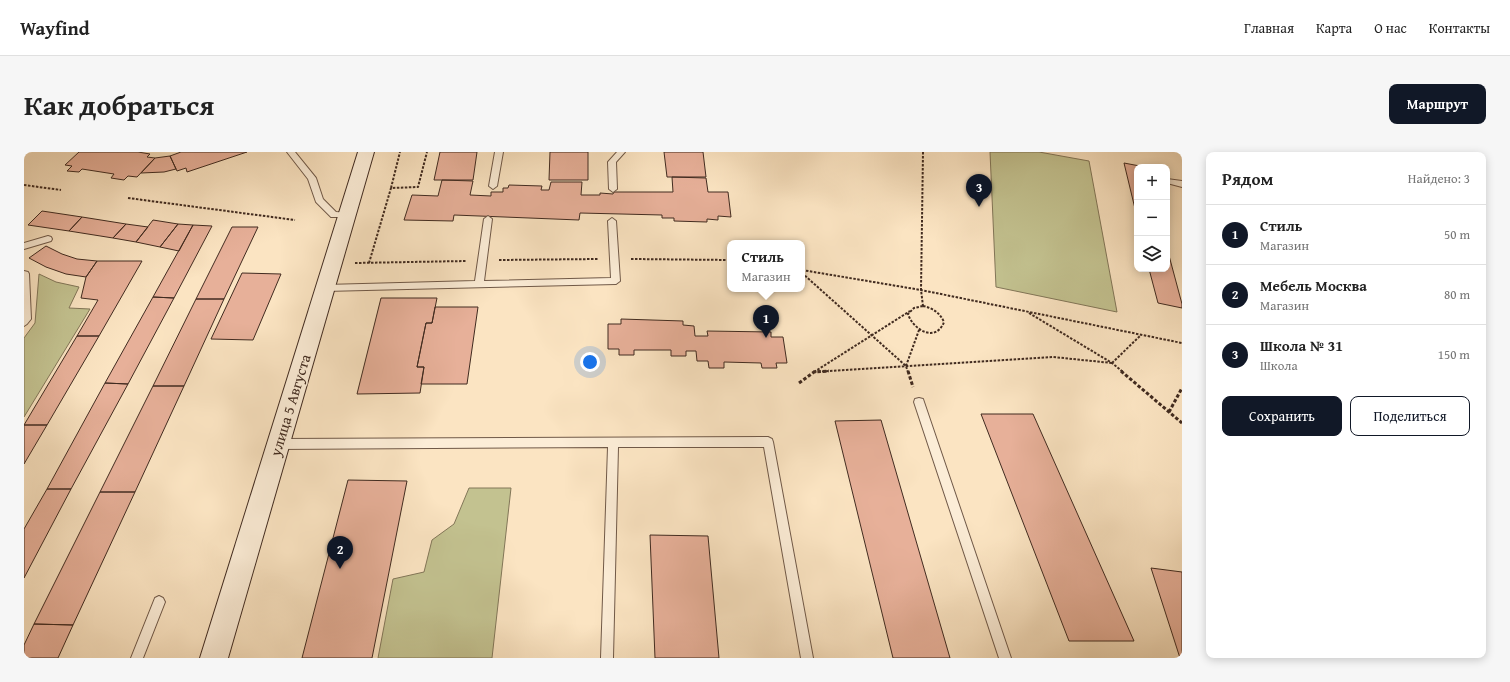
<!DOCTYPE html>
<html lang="ru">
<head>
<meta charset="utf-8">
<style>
	body { margin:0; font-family:"Gentium Book Plus",serif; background:#f6f6f6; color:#222 }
	.controls { position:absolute; right:12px; top:12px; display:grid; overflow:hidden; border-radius:8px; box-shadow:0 2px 10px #0003 }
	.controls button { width:36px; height:36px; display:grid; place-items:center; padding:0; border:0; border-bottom:1px solid #e0e0e0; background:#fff; color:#222; font:20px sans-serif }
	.you { position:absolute; left:566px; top:210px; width:14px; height:14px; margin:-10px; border:3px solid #fff; border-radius:50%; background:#1a73e8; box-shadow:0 0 0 6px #1a73e833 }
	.badge { display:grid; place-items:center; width:26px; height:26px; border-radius:50%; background:#111827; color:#fff; font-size:13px; font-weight:700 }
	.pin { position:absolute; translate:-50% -33px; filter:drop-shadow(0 1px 2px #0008) }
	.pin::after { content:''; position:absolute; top:21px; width:14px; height:12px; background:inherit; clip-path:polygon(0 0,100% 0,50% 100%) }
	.popup { position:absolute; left:703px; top:88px; width:78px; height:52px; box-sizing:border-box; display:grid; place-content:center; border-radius:8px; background:#fff; filter:drop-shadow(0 1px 3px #0005); font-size:13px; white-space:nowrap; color:#767676 }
	.popup b { font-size:15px; color:#222 }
	.popup::after { content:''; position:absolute; left:50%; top:100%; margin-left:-8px; border:8px solid transparent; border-top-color:#fff }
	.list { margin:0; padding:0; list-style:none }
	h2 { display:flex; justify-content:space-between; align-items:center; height:52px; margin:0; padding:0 16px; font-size:17px }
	h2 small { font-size:13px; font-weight:400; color:#767676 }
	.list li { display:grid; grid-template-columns:26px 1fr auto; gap:12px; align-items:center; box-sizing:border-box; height:60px; padding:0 16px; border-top:1px solid #e0e0e0 }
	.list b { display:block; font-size:15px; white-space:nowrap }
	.list p { margin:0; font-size:13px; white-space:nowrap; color:#767676 }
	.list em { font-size:13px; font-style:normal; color:#767676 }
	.actions { display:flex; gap:8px; padding:12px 16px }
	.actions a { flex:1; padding:9px 0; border:1px solid #111827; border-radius:8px; text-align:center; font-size:14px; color:#111827 }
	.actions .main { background:#111827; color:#fff }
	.icon { flex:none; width:22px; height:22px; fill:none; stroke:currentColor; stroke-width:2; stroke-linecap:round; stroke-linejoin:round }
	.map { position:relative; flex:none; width:1158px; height:506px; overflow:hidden; border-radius:8px }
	header { display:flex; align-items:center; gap:24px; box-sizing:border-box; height:56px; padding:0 20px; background:#fff; border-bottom:1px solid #e0e0e0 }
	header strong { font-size:19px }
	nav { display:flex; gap:22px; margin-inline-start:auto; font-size:14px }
	.intro { display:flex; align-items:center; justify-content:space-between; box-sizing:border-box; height:96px; padding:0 24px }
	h1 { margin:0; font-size:28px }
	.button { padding:10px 18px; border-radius:8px; background:#111827; color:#fff; font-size:14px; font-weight:700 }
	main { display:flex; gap:24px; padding:0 24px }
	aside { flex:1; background:#fff; border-radius:8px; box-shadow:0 2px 10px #0003 }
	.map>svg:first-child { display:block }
	.green { fill:#c3c290; stroke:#827658 }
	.building { fill:#e7b099; stroke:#412b20 }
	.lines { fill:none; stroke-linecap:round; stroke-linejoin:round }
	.lane-casing { stroke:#705948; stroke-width:2 }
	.secondary-casing { stroke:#412b20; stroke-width:2 }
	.path-far1 { stroke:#412b20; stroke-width:2; stroke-dasharray:2.5 1.5; stroke-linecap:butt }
	.path { stroke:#412b20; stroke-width:3; stroke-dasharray:3.5 2; stroke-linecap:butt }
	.lane { fill:#fcedd7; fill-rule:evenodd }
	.secondary { fill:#fcedd7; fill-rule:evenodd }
	.labels { text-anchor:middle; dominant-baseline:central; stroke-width:3; stroke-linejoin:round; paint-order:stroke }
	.street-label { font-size:15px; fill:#412b20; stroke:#fcedd7 }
</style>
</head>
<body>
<header>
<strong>Wayfind</strong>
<nav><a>Главная</a><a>Карта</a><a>О нас</a><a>Контакты</a></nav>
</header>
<div class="intro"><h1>Как добраться</h1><a class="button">Маршрут</a></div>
<main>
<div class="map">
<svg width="1158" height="506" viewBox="0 0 1158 506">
	<rect width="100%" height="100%" fill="#fbe4c2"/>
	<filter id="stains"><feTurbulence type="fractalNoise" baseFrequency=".005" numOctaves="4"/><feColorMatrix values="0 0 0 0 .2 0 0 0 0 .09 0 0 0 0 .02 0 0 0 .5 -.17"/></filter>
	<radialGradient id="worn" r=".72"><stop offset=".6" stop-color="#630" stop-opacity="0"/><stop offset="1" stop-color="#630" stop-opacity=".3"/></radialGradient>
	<path class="green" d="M966,0h49l50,9 28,151 -121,-25z
		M15,122l17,8 23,5 -10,21 21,1 -66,108v-79l11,-15z
		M445,336h42l-19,170h-114l15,-79 31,-7 8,-32 22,-16z"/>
	<path class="building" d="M55,0h59l12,2 -3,3 8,1 -18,19 -9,-1 -4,4 -13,-2 3,-4 -32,-5 -3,3 -12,-1 5,-5 -7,-1z
		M157,0h66l-60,20 -1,-4 -9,3 -7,-15z
		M416,0h37l-4,28h-39z
		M526,0h38v28h-39z
		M640,0h39l3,25h-39z
		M146,4l6,13 -12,3 -23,1 14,-15z
		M1100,11l21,4h-8v50z
		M648,25l34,1 2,14h20l3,25 -13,-1v4l-11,-1v3l-33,-1v-3h-12v-3l-82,-2 -1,7 -125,-5 -1,6 -49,-1 8,-25 26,1 4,-16 31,1 -3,14 21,1v-4h12v-4h5l1,-3 33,1 -1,4h8l2,-8h31l-1,13h19v-2l13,1 1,-2h59z
		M18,59l40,6 -13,14 -41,-6z
		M58,65l44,7 -13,14 -44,-7z
		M129,68l25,4 -18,23 -24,-5z
		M102,72l22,3 -12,15 -23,-4z
		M154,72l15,1 -14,26 -19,-4z
		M169,73l19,1 -38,72 -21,-1z
		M208,75h26l-34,72h-28z
		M22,94l16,8 15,5 20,2 -11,16 -20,-3 -20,-7 -17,-9z
		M1143,96l15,56v4l-24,-5 -9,-34h18z
		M73,109h45l-43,75h-22l21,-36 -17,-2 5,-21z
		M218,121l39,1 -28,66 -42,-1z
		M129,145l21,1 -46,86 -23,-1z
		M357,146h56l-5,25h-6l-9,44h7l-4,26 -63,1z
		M172,147h28l-40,87h-31z
		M411,155h43l-11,77h-46l3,-17h-7l9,-44h6z
		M597,167l62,2v4l11,1 1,10h13l-1,-5 64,1v5h12l4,26h-11l1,5h-15l-1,-5 -37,-1v6h-15l-1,-7h-11l-1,-10h-10v5h-15v-6h-37v5h-15v-6h-11v-25h13z
		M53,184h22l-52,89h-23z
		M81,231l23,1 -57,105h-24z
		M129,234h31l-49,106h-35z
		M957,262h52l101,227h-65z
		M857,268l69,238h-57l-58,-237z
		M0,273h23l-23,39z
		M324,328l59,1 -35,177h-70z
		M23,337h24l-47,89v-49z
		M76,340h35l-62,133 -39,-1z
		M626,383l58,1 11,122h-64z
		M1127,416l31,4v86h-2z
		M10,472l39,1 -15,33h-34v-13z"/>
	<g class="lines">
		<g class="lane-casing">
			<path id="lane" d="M263,0h8l21,26 7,21 13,13 14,1v4h-19l-15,-15 -8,-23z
				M471,0h8l-6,34 -4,3 -4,-3z
				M593,0h8l-9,10 1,27 -4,3 -4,-3 -1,-27z
				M1143,27l15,2v6l-15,-4z
				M464,64l4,3 -8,62 127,-3 -3,-57 4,-3 4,3 4,60 -4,3 -291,7 -4,-3 4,-3 150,-4 9,-62z
				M24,84l3,1 1,2 -1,2 -27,8v-6z
				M0,119l4,1 1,2 2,45 -4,5 -3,2z
				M895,246l4,1 1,3 87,256h-12l-85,-256 1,-3z
				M744,285l4,2 1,3 40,216h-12l-37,-211h-146l-5,211h-12l7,-211 -330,2 -4,-2 -1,-3 1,-3 4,-2z
				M135,444l4,2 2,4 -22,56h-12l24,-60z"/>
		</g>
		<g class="secondary-casing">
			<path id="secondary" d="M334,0h16l-146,506h-28z"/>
		</g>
		<path class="path-far1" d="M899,0l-2,138 2,16
			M0,33l37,5
			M367,36l9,-36
			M104,46l167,22
			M607,107l99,1
			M475,108l99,-1
			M331,111l111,-2
			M345,111l22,-75 27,-1 9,-35
			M778,118l119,20 261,53
			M778,121l104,93 2,6
			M899,154c10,2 17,7 21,16 -8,21 -31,8 -36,-8l6,-6z
			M1005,161l83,50 11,9
			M1088,211l29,-28
			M882,214l13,-36
			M790,220l96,-61
			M790,220l239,-15 59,6"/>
		<path class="path" d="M884,219l5,16
			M1097,219l61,52
			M790,220l1,-1
			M775,231l15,-11 15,-1
			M1145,260l13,-24"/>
		<use href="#lane" class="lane"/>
		<use href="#secondary" class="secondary"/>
	</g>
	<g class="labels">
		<g class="street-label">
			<text transform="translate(266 253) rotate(-73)">улица 5 Августа</text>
		</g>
	</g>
	<rect width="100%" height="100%" filter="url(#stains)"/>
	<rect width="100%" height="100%" fill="url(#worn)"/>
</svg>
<div class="controls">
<button>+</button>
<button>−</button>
<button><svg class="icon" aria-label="layers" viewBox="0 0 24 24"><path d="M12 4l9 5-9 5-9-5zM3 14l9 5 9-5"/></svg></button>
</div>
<div class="you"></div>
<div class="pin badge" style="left:742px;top:186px">1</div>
<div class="popup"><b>Стиль</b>Магазин</div>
<div class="pin badge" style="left:316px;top:417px">2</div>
<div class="pin badge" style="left:955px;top:55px">3</div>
</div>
<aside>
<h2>Рядом<small>Найдено: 3</small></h2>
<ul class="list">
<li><span class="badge">1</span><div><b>Стиль</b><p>Магазин</p></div><em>50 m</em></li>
<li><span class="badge">2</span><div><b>Мебель Москва</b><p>Магазин</p></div><em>80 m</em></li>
<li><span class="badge">3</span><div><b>Школа № 31</b><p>Школа</p></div><em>150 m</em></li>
</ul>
<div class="actions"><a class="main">Сохранить</a><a>Поделиться</a></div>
</aside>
</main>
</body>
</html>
